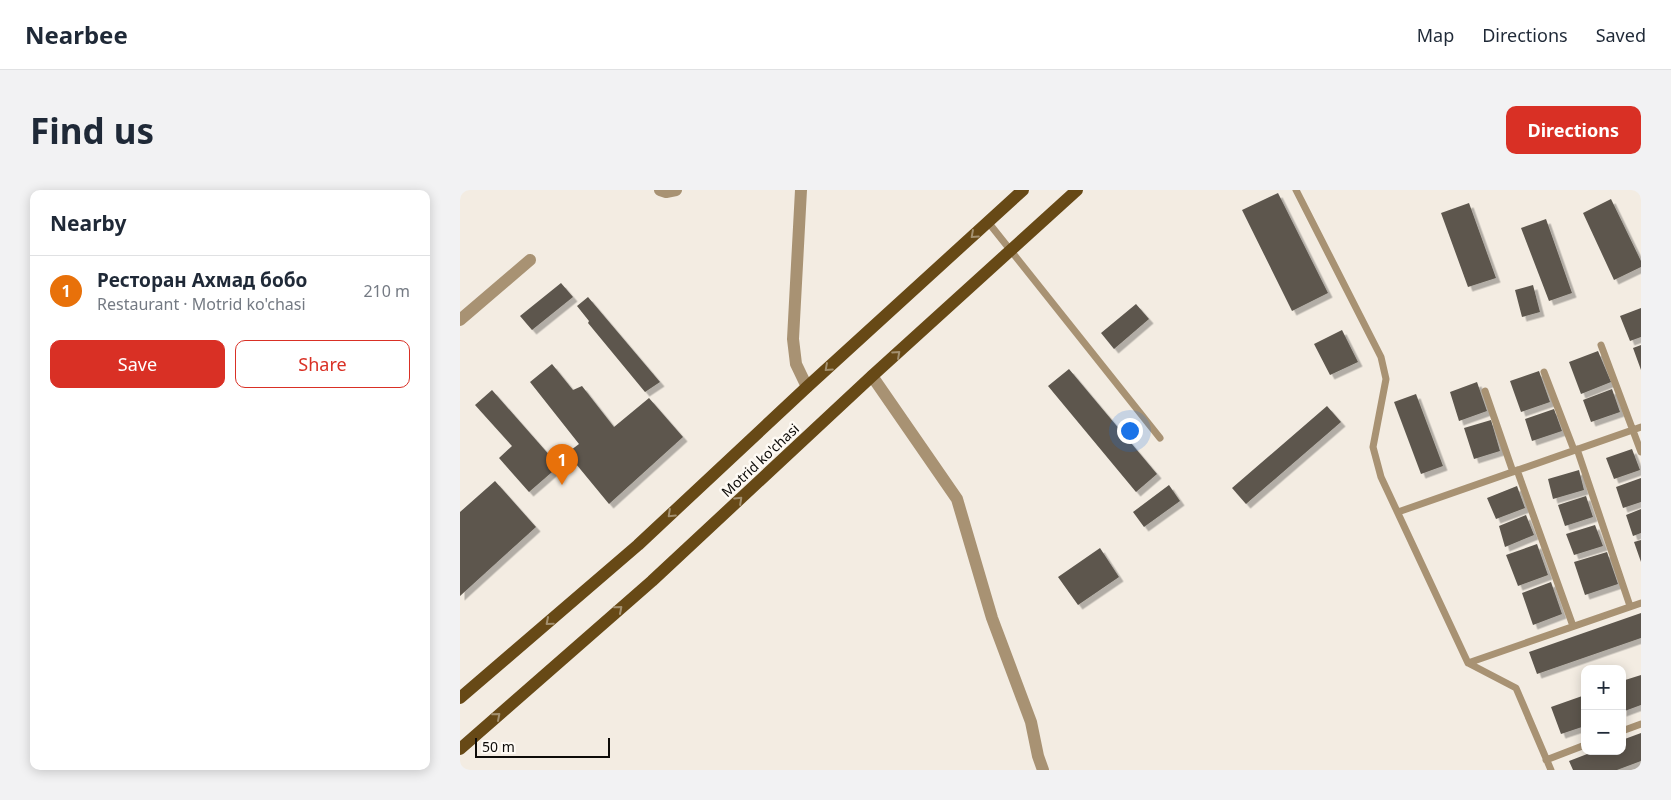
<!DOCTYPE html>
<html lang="en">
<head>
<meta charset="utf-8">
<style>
	body { margin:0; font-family:"Noto Sans",sans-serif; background:#f2f2f3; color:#1f2937 }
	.controls { position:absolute; right:15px; bottom:15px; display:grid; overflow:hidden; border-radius:10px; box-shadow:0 2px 12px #0003 }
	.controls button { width:45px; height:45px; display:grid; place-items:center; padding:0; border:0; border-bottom:1px solid #e0e1e3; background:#fff; color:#1f2937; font:25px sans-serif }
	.scale { position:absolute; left:15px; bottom:12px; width:135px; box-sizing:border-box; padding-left:5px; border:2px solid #0d0b08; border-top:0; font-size:14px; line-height:18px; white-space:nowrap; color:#0d0b08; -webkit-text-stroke:4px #fefaf4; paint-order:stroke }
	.you { position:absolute; left:669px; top:240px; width:18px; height:18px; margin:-12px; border:4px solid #fff; border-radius:50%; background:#1a73e8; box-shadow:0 0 0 8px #1a73e833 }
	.badge { display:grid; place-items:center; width:32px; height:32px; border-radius:50%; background:#d93025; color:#fff; font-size:16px; font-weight:700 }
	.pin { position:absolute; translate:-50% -41px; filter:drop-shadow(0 1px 2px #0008) }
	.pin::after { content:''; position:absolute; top:26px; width:18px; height:15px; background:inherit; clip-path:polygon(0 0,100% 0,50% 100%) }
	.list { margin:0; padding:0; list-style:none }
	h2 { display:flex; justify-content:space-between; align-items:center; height:65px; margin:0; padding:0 20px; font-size:21px }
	h2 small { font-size:16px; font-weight:400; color:#747a83 }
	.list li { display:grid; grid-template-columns:32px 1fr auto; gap:15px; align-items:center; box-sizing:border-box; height:70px; padding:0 20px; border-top:1px solid #e0e1e3 }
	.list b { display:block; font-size:19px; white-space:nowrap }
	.list p { margin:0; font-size:16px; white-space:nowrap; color:#747a83 }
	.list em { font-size:16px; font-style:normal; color:#747a83 }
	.actions { display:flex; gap:10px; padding:15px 20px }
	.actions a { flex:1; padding:11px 0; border:1px solid #d93025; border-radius:10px; text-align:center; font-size:18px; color:#d93025 }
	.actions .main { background:#d93025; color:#fff }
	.map { position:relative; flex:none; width:1181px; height:580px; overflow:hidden; border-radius:10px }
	header { display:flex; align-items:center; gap:30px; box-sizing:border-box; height:70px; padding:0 25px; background:#fff; border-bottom:1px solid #e0e1e3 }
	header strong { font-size:24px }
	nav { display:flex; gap:28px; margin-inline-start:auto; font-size:18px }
	.intro { display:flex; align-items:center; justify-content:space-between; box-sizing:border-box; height:120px; padding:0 30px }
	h1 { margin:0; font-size:35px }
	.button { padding:12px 22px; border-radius:10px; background:#d93025; color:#fff; font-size:18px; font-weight:700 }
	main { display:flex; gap:30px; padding:0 30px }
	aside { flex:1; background:#fff; border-radius:10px; box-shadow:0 2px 12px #0003 }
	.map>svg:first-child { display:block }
	.building { fill:#5d574e; filter:url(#shadow) }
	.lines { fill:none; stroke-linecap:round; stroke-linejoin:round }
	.service { stroke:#a89273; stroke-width:7 }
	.minor { stroke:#a89273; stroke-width:12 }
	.primary { stroke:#674916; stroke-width:12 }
	.oneway { stroke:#a3906f }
	.labels { text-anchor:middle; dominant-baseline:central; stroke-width:5; stroke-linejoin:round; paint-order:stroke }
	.street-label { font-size:14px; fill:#0d0b08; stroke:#fefaf4 }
</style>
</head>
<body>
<header>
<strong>Nearbee</strong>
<nav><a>Map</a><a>Directions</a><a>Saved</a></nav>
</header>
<div class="intro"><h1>Find us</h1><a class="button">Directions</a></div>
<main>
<aside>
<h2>Nearby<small></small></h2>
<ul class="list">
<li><span class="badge" style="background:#e8710a">1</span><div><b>Ресторан Ахмад бобо</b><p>Restaurant · Motrid ko'chasi</p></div><em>210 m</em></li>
</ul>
<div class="actions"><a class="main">Save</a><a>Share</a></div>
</aside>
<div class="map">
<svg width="1181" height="580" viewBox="0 0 1181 580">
	<defs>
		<filter id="shadow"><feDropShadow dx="4.5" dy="4.5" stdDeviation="0" flood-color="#0004"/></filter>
	</defs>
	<rect width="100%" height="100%" fill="#f3ece2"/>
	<path class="building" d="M818,3l50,100 -36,18 -50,-101z
		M1151,9l30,62v6l-27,13 -31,-67z
		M1009,13l27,75 -28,9 -27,-74z
		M1086,29l26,74 -23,8 -28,-73z
		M101,93l12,14 -41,33 -12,-14z
		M1073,95l7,27 -18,5 -7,-27z
		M128,107l72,85 -15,10 -57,-69 1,-2 -12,-15z
		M676,114l13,15 -35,30 -13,-16z
		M1181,118v29l-11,4 -10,-25z
		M882,140l16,32 -28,13 -16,-31z
		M1181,155v25l-8,-22z
		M1138,161l13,31 -30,12 -12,-32z
		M92,174l21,26 9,-4 32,41 35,-29 34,39 -74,67 -42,-51 12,-9 -49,-62z
		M609,179l88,105 -21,18 -88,-106z
		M1079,181l11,31 -29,10 -11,-31z
		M1017,192l10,29 -28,10 -9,-29z
		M1152,199l8,23 -29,10 -8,-22z
		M32,200l67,76 -30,26 -30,-34 13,-12 -37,-41z
		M956,204l27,72 -22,8 -27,-72z
		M867,216l14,16 -95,82 -14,-16z
		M1094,219l8,22 -30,10 -7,-22z
		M1031,230l9,31 -26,8 -10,-31z
		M1172,259l8,21 -26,9 -8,-21z
		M1119,280l5,20 -31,9 -5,-20z
		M1181,288v24l-18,6 -7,-21z
		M35,291l41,46 -76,69v-84z
		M709,295l11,16 -36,26 -11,-15z
		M1057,296l8,22 -29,11 -9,-21z
		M1126,306l7,21 -28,9 -7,-21z
		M1181,319v24l-8,3 -7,-21z
		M1066,325l8,20 -29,12 -6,-21z
		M1135,335l8,21 -29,9 -8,-21z
		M1181,350v22l-7,-20z
		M1077,354l11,31 -30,11 -12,-31z
		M640,358l19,29 -41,28 -20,-28z
		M1147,362l11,32 -33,11 -11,-33z
		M1091,392l11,32 -29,11 -11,-32z
		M1181,423v25l-104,36 -8,-22z
		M1181,485v30l-19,7v-31z
		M1125,505v31l-24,8 -10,-27z
		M1181,543v28l-24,9h-44l-4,-9 26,-10h27v-11z"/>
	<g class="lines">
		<path class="service" d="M836,0l85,167 5,22 -13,68 8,30 87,186 48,25 35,82
			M528,32l172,216
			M1141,155l40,107
			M1084,182l30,78
			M1025,201l28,81
			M1117,259l53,157
			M1057,280l56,156
			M938,322l243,-85
			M1008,473l173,-60
			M1162,541l19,-7
			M1086,570l39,-15"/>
		<path class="minor" d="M200,0l6,2 10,-2
			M341,0l-8,149 3,25 11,23
			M0,130l70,-60
			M412,186l85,123 35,119 39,104 7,34 5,14"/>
		<path class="primary" d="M0,508l178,-153 169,-158 216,-197
			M0,559l192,-168 220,-205 205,-186"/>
	</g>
	<defs><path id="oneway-chevron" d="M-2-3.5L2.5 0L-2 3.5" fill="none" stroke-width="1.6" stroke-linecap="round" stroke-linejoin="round" transform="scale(1.25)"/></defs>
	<g class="oneway">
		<use href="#oneway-chevron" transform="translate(514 45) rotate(138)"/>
		<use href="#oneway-chevron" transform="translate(437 164) rotate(-42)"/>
		<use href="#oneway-chevron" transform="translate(368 178) rotate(138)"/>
		<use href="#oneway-chevron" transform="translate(279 310) rotate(-43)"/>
		<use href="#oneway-chevron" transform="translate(211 324) rotate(137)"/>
		<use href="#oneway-chevron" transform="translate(159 419) rotate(-41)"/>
		<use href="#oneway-chevron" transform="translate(89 432) rotate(139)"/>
		<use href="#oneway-chevron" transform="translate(37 526) rotate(-41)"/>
	</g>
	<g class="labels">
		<g class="street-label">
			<text transform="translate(300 270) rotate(-43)">Motrid ko'chasi</text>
		</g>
	</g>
</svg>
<div class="controls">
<button>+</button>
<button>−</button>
</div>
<div class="scale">50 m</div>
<div class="you"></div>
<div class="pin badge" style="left:102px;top:295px;background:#e8710a">1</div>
</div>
</main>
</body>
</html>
